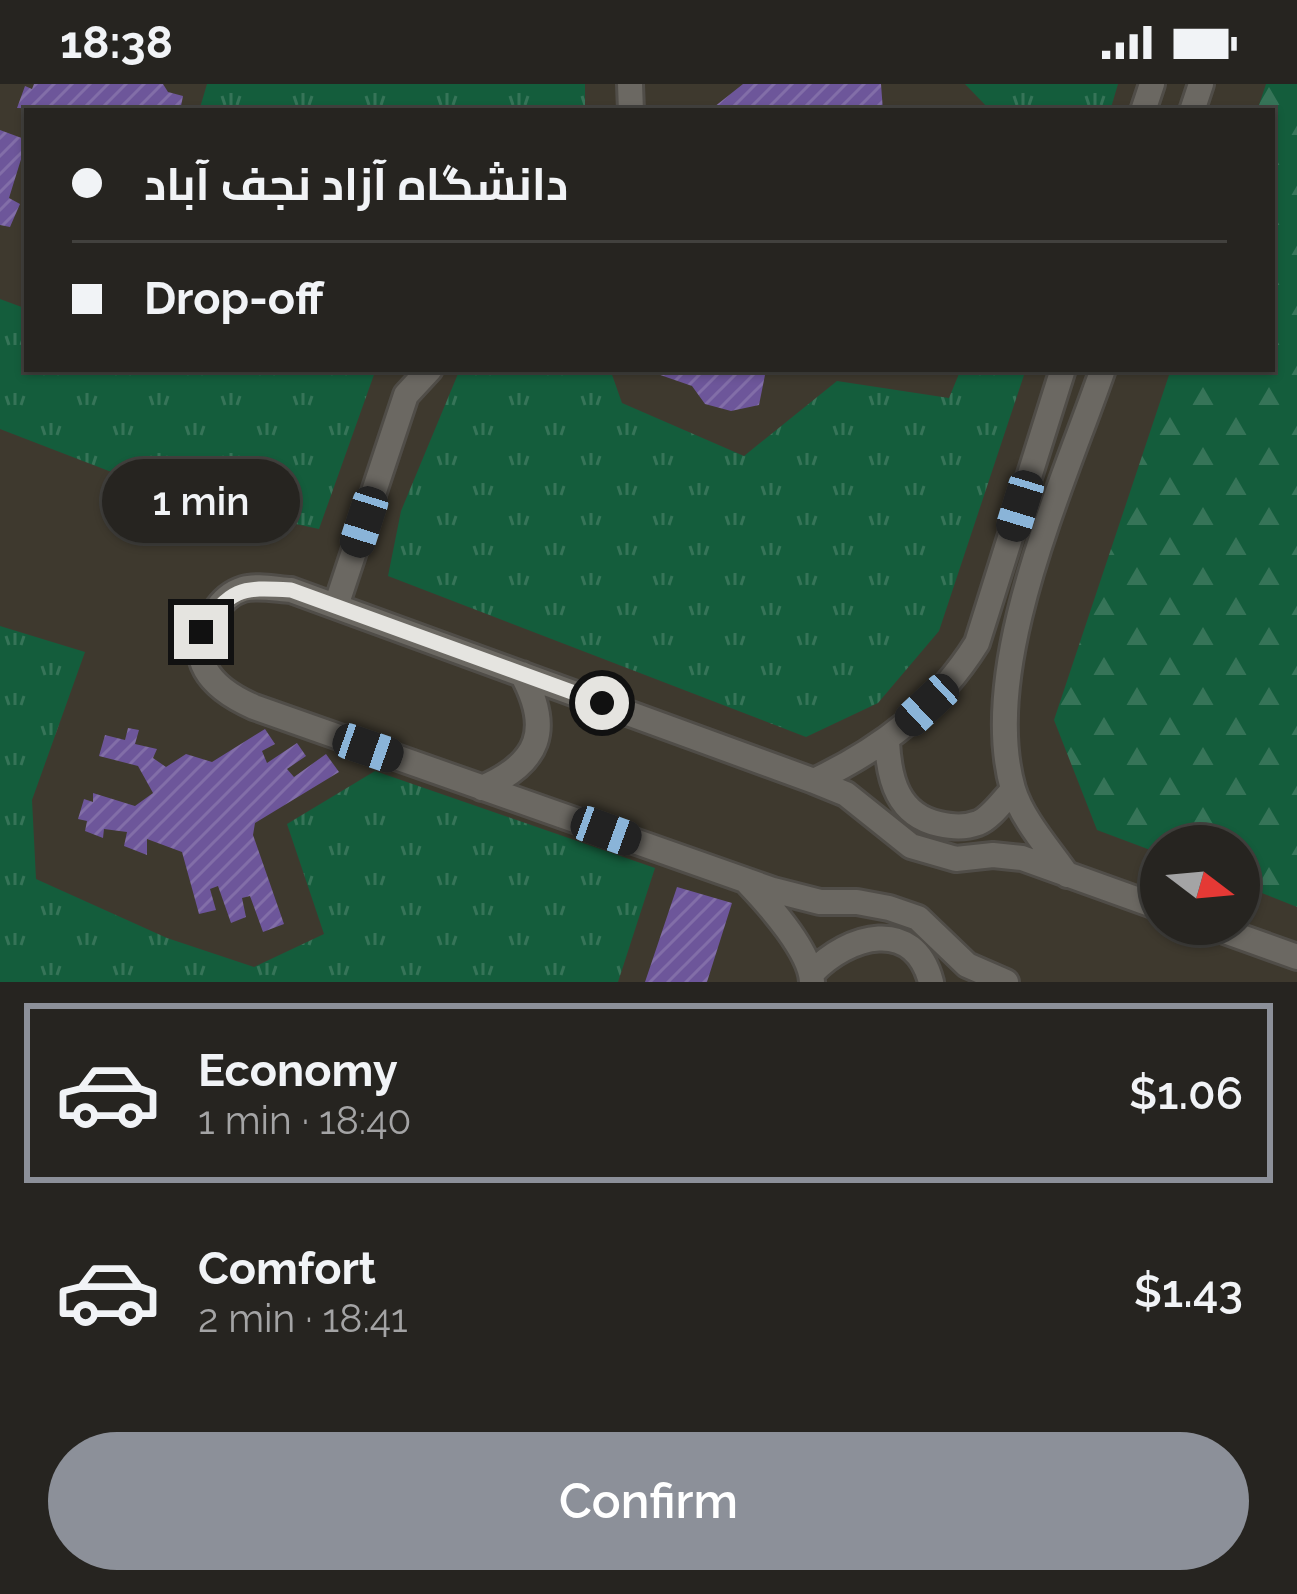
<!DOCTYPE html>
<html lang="en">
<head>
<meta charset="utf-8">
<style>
	:root { --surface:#262420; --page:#2e2c29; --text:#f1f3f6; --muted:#a4a4a5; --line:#42413e; --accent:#8c9099 }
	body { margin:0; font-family:Raleway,Cairo,sans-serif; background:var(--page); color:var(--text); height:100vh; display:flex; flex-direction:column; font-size:45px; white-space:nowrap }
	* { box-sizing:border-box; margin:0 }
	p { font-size:39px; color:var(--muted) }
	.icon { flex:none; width:66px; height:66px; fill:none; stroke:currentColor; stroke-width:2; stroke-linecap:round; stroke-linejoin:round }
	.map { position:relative; height:898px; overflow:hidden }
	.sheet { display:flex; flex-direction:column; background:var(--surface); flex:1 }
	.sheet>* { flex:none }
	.hud { position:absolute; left:24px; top:24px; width:1251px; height:264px; border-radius:0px; box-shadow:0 3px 9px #0004,0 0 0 3px var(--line); display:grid; align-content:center; height:264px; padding:0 48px; background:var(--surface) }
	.needle { width:78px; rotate:106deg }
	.tools { position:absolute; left:1140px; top:741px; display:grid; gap:24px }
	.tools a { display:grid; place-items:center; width:120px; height:120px; border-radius:50%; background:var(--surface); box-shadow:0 3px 9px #0004,0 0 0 3px var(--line); font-size:60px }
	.end { position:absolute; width:54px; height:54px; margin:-27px; border:15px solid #e5e4e0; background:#111; box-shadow:0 0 0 6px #111 }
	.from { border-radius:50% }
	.bubble { position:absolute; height:84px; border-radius:42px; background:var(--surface); box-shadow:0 3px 9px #0004,0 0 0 3px var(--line); font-size:39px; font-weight:600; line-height:84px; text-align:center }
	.car { position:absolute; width:36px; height:72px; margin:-36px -18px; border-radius:15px; box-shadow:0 0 9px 3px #0007; background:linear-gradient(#222 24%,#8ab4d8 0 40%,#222 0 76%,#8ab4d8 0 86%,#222 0) }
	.hud b { display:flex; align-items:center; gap:42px; height:114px; font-size:45px }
	.hud b+b { border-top:3px solid var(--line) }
	.hud i { width:30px; height:30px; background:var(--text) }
	ul { padding:21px 0 0; list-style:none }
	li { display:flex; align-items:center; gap:36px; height:180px; margin:0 24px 18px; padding:0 24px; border:6px solid transparent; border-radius:0px }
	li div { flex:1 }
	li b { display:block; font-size:45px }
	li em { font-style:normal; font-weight:600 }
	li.active { border-color:var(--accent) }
	li>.icon { width:108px; height:108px; stroke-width:1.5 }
	.primary-button { display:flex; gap:24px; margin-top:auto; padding:24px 48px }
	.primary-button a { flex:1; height:138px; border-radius:72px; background:var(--accent); color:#fff; font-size:48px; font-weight:600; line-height:138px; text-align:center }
	.status { display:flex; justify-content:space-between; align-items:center; height:84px; padding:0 60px; background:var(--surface); direction:ltr }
	.status svg { height:33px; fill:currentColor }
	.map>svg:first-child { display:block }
</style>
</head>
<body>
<div class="status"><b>18:38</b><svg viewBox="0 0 49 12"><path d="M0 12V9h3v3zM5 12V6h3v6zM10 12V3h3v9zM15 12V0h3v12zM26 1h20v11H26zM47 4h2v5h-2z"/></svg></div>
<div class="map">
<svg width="1297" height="898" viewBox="0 0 1297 898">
	<defs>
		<pattern id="grass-tufts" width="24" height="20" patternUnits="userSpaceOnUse" patternTransform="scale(3)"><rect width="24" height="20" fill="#145d3c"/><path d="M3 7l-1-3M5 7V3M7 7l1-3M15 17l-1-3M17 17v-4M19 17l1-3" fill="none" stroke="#367458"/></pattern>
		<pattern id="forest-firs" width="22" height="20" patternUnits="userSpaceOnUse" patternTransform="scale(3)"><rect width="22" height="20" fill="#145d3c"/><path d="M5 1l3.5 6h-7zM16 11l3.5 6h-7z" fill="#367458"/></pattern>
		<pattern id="building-hatch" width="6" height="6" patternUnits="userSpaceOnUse" patternTransform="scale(3)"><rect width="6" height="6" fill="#6d569a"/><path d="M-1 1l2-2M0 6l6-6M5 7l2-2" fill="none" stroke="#826ea8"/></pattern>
	</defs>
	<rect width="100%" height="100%" fill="#33302b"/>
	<path fill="#3e392e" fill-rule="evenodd" d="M0 0H1297V898H0ZM27 27H1272V285H27ZM1161 762H1239V840H1161Z"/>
	<path fill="url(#grass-tufts)" d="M207 0H585V27H199Z
		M965 0H1118L1110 27H991Z
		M0 215 27 225V285H376L319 445 184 416 0 345Z
		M460 285H610L622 319 744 372 837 297 949 314 961 285H1026L939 547 878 619 806 653 388 492 401 427Z
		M0 542 85 568 32 716 36 795 167 854 254 883 324 850 287 740 375 687 655 784 618 898H0Z"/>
	<path fill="url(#forest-firs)" d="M1266 0H1297V823L1239 800V762H1161V770L1097 746 1054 636 1171 285H1272V27H1257Z"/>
	<path fill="url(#building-hatch)" d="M34 0H163L168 8 183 12 180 27 17 24 25 2 32 5Z
		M743 0H881L883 27H709Z
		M0 46 27 56 9 114 20 120 10 143 0 141Z
		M643 285H772L765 291 759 321 731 327 705 320 692 302Z
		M128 644 139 646 135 660 157 665 153 674 166 683 186 670 212 678 265 645 275 660 262 667 267 679 297 659 306 672 287 685 294 693 326 670 339 688 255 739 253 751 284 840 263 848 250 812 242 814 246 833 231 839 218 802 210 805 216 826 199 830 182 768 147 755V771L124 762 127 748 104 745 103 754 85 747 87 737 78 735 84 715 93 718V709L135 722 153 709 138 682 99 672 105 651 125 656Z
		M677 803 732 819 707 898H645Z"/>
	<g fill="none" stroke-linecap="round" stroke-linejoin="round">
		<defs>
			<path id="minor" d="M630 0 631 27
				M1143 27 1152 0
				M1192 27 1201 0
				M336 522 406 311 430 285
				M887 658C889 696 898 731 939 740 953 743 964 744 978 739 991 734 1003 716 1013 706
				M814 697C881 665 937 623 977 559L1063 285
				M482 704C540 679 552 645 522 590
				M1067 791C1049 765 1022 735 1013 705 978 583 1063 401 1103 285
				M748 799C769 821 811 868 812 898
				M1205 840 1297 873
				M812 889C848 851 914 832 931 898
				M1006 898 967 881 918 834 889 824 857 818H820L773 806 254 623C211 604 182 574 214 529 221 518 230 509 243 505 256 501 276 505 291 506L814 697 846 710 911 762 956 775 993 771 1022 774 1161 824"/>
		</defs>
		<use href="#minor" stroke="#504d48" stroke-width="30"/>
		<use href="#minor" stroke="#6b6862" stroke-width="24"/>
	</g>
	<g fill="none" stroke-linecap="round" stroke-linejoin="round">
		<path stroke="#e5e4e0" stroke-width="15" d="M201 548C231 504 239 503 291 506L602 619"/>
	</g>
</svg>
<div class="tools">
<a><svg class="needle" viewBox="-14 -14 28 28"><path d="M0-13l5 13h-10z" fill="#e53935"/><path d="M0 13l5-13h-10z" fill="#a4a4a5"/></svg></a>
</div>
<i class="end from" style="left:602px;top:619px"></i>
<i class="end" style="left:201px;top:548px"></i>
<div class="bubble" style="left:102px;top:375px;width:198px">1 min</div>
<i class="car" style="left:1020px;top:422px;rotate:197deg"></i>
<i class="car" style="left:364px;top:438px;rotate:198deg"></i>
<i class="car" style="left:927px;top:621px;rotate:227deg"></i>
<i class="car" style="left:368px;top:664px;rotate:109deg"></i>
<i class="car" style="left:606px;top:747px;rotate:110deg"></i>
<div class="hud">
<b><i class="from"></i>دانشگاه آزاد نجف آباد</b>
<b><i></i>Drop-off</b>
</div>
</div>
<section class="sheet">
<ul>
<li class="active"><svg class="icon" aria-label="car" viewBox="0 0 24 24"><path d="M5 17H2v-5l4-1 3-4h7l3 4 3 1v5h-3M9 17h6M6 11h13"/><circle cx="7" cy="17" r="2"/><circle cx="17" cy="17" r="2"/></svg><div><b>Economy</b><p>1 min · 18:40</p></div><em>$1.06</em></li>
<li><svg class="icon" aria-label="car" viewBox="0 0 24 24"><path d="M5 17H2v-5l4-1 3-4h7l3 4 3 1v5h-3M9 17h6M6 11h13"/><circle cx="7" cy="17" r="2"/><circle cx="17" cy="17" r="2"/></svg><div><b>Comfort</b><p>2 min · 18:41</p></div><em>$1.43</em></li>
</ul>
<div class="primary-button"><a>Confirm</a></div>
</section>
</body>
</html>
